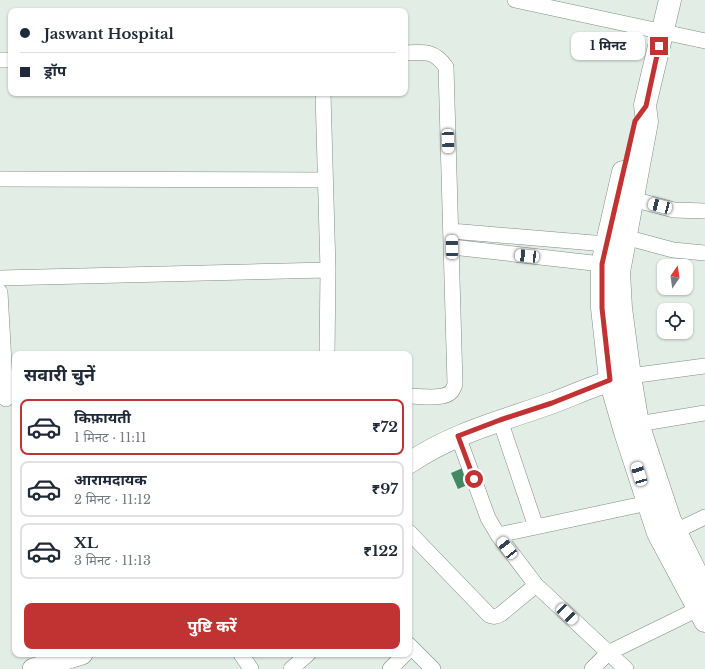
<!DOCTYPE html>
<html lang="hi">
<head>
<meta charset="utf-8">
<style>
	:root { --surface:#fff; --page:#f6f6f7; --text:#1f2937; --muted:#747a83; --line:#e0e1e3; --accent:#c13332 }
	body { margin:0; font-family:"Libre Baskerville","Noto Sans Devanagari",serif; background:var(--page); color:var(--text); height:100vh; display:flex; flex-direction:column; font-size:15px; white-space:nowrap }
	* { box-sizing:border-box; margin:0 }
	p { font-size:13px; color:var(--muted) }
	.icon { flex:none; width:22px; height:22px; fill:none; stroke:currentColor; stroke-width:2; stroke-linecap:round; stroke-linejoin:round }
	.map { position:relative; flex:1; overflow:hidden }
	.drawer { position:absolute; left:12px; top:351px; width:400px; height:306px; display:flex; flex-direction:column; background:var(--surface); border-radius:8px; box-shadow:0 1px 3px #0004 }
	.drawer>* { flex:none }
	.banner { position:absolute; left:8px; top:8px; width:400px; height:88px; border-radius:8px; box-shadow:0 1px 3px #0004; display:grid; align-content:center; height:88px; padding:0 12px; background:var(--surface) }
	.needle { width:26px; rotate:13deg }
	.fabs { position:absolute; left:657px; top:259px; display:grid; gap:8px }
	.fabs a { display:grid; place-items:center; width:36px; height:36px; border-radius:8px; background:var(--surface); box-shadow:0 1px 3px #0004; font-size:20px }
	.end { position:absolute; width:18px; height:18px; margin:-9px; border:5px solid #c13332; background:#fff; box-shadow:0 0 0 2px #fff }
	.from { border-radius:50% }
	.bubble { position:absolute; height:28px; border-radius:8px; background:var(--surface); box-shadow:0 1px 3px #0004; font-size:13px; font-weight:700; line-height:28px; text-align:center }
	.car { position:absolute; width:12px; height:24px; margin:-12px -6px; border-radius:5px; box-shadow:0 0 3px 1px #0007; background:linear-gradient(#fff 24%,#345 0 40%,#fff 0 76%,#345 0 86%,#fff 0) }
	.banner b { display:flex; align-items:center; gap:14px; height:38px; font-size:15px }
	.banner b+b { border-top:1px solid var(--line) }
	.banner i { width:10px; height:10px; background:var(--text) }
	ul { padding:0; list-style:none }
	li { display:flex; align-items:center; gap:12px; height:56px; margin:0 8px 6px; padding:0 4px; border:2px solid var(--line); border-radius:8px }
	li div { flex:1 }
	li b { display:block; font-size:15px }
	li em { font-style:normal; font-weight:700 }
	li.selected { border-color:var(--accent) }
	li>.icon { width:36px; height:36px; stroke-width:1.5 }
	h2 { padding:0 12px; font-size:18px; line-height:48px }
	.primary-button { display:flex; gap:8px; margin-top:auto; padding:8px 12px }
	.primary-button a { flex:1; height:46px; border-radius:8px; background:var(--accent); color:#fff; font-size:16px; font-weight:700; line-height:46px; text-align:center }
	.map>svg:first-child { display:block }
</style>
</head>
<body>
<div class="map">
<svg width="705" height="669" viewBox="0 0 705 669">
	<rect width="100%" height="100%" fill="#e2ede6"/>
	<path fill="#428863" d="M465 467 472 483 458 489 451 473Z"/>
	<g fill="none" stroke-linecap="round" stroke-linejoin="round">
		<defs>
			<path id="street" d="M515 0 705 41
				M405 53C424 52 434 50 446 67L455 384C454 387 453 390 451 392 443 400 420 396 409 396
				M0 60H11
				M323 93 328 270 327 354
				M0 179 325 180
				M632 199 674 210 705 211
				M451 231 606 244
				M625 237 673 250 705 253
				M452 247 602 264
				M0 278 328 270
				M0 292 6 399
				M630 376 705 366
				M500 420 536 527 648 503
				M638 424 705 413
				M458 436 488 518 498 535 536 585 626 669
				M676 531 705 517
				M409 532 489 615C494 617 496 617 501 614L536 585
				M498 535 536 527
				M409 645 433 669
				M241 654 251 669
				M291 669 308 654
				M390 669 405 654
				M592 669 608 653 698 609"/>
			<path id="secondary" d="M409 463C453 433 502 421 552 403 577 394 600 382 627 377
				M33 669 82 654"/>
			<path id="primary" d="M670 0 645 105 647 122 619 272 621 308 630 376 638 424 670 520 705 591
				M623 172 602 264V308L610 380 625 432 658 533 705 621"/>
		</defs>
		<use href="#street" stroke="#828c86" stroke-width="16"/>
		<use href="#secondary" stroke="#828c86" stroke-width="22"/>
		<use href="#primary" stroke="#828c86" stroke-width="23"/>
		<use href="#street" stroke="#fff" stroke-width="15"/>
		<use href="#secondary" stroke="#fff" stroke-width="21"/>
		<use href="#primary" stroke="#fff" stroke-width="22"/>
	</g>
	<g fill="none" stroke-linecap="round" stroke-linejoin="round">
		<path stroke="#c13332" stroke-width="5" d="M474 479 458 436 500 420 552 403 610 380 602 308V264L635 121 646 106 659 46"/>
	</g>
</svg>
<div class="fabs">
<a><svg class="needle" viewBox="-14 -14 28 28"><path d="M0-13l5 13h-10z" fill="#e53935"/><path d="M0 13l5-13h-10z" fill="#747a83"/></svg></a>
<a><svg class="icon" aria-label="locate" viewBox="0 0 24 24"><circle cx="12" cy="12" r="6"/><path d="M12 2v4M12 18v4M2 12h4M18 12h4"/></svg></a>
</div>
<i class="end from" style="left:474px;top:479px"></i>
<i class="end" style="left:659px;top:46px"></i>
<div class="bubble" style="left:571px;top:32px;width:74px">1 मिनट</div>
<i class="car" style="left:448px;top:141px;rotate:178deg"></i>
<i class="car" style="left:660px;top:206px;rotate:285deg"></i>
<i class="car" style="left:452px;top:247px;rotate:359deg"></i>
<i class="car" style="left:527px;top:256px;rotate:276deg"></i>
<i class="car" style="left:639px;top:474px;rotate:343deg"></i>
<i class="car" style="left:507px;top:548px;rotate:322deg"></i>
<i class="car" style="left:567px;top:614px;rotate:134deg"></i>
<div class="banner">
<b><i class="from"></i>Jaswant Hospital</b>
<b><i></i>ड्रॉप</b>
</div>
<section class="drawer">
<h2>सवारी चुनें</h2>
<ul>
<li class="selected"><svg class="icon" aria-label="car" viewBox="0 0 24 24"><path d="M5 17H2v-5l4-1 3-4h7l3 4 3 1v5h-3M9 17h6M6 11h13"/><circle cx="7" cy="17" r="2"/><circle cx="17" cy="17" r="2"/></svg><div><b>किफ़ायती</b><p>1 मिनट · 11:11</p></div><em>₹72</em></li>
<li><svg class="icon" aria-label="car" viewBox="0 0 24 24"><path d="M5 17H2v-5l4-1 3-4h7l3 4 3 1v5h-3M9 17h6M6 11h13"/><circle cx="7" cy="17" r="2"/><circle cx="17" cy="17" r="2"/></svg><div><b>आरामदायक</b><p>2 मिनट · 11:12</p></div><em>₹97</em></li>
<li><svg class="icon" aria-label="car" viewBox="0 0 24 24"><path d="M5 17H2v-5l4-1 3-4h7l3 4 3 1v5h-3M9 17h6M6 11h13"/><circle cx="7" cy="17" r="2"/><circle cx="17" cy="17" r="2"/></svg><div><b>XL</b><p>3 मिनट · 11:13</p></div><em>₹122</em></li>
</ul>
<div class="primary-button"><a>पुष्टि करें</a></div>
</section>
</div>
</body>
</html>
